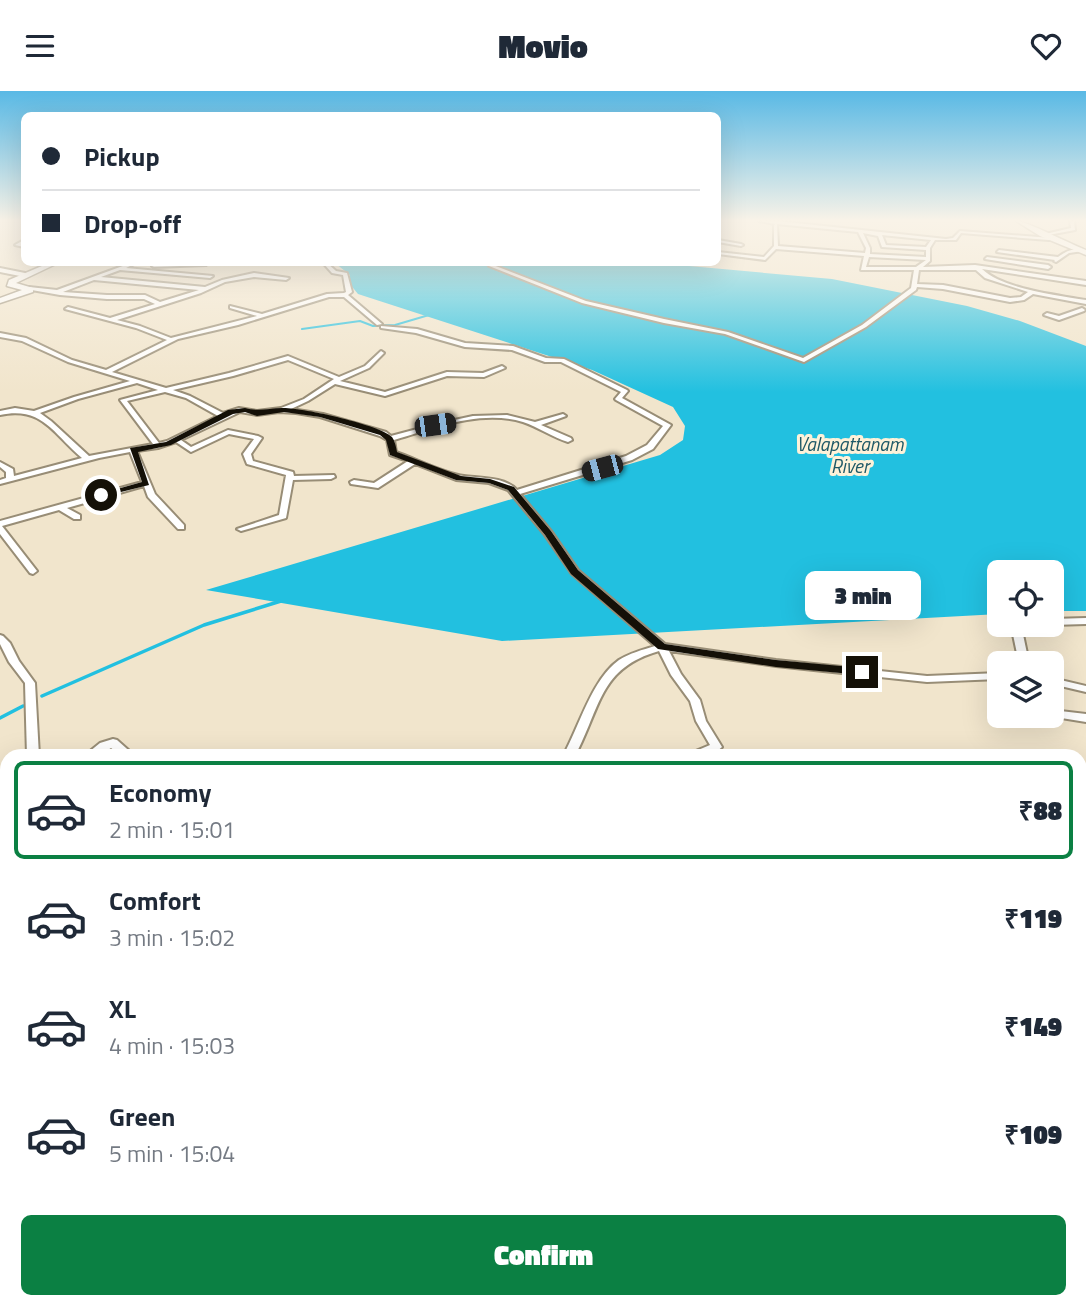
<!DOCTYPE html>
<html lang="en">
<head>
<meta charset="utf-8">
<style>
	:root { --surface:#fff; --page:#f2f2f3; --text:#1f2937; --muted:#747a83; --line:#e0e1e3; --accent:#0b8043 }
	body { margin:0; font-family:"Titillium Web",sans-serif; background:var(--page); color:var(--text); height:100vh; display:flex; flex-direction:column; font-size:26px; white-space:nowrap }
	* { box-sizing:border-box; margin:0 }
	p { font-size:23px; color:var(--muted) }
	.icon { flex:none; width:38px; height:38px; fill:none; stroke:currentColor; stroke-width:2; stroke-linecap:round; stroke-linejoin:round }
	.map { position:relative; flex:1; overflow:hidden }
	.details { position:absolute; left:0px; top:658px; width:1087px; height:560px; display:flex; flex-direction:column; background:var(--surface); border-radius:21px 21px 0 0; box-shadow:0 7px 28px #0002 }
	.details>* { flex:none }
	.guide { position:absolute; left:21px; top:21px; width:700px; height:154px; border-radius:10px; box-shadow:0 7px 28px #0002; display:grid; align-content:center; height:154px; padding:0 21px; background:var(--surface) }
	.buttons { position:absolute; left:987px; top:469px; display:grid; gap:14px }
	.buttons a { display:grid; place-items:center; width:77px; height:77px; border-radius:10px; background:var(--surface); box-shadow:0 7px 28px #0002; font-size:35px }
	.end { position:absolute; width:32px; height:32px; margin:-16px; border:9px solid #141007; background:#fff; box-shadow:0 0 0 4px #fff }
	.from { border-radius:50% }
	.bubble { position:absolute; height:49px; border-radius:10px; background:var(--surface); box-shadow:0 7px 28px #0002; font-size:23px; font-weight:800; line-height:49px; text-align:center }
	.car { position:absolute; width:21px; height:42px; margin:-21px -10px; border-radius:9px; box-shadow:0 0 5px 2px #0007; background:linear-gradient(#222 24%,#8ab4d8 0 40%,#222 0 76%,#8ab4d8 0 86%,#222 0) }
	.guide b { display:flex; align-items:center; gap:24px; height:66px; font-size:26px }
	.guide b+b { border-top:2px solid var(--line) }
	.guide i { width:18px; height:18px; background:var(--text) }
	ul { padding:12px 0 0; list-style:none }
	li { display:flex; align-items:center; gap:21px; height:98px; margin:0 14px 10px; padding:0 7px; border:4px solid transparent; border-radius:10px }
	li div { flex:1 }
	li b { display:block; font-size:26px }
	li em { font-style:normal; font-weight:800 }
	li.active { border-color:var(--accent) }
	li>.icon { width:63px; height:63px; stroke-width:1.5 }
	.button { display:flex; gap:14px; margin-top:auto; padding:14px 21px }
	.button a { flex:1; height:80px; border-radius:10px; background:var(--accent); color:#fff; font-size:28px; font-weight:800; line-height:80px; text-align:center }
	header { display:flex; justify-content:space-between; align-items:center; height:91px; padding:0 21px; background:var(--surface); font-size:32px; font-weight:800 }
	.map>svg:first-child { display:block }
</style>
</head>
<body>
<header><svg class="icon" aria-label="menu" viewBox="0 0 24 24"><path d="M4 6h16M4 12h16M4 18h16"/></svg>Movio<svg class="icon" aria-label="heart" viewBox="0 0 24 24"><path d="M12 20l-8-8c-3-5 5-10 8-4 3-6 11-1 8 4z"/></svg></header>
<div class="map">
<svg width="1086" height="1218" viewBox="0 0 1086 1218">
	<rect width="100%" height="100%" fill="#f1e5cc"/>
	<path fill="#22c0e0" d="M335 172H656L832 188 967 215 1020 230 1086 255V520H1052V481H999V523L502 550 206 499 660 364 683 349 685 335 673 316 592 279 358 203 349 192 350 184Z"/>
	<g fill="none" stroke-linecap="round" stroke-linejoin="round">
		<path stroke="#22c0e0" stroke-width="2" d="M302 238 360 230 373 235 395 234 429 224"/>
		<path stroke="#22c0e0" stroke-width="3.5" d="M42 605 204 534 281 510
			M0 627 23 615"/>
		<defs>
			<path id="street" d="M759 130H777L946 148 953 147 960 140 1051 147 1049 149 961 142 956 149H935L930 157V170L923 176 975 174 1086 190V194L982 178C1003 198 1057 204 1086 209V213L1033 203 1024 209 1010 211 943 198 917 196 916 199 866 236 804 271 725 243 664 232 582 212 489 175 493 174 586 210 664 228 728 241 803 267 862 234 911 197 914 179H861L864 165 776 158 765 169 718 163V161L764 166 774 155V134L775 133ZM777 133 858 141 866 157 865 162 778 155ZM863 142 878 145 882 156 926 159V166L870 163V157ZM882 144 931 149 926 156 886 154ZM869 166 926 169 916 176H866ZM919 179H976L985 187 1028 201 1021 206 1010 207 943 194 917 193Z
				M1070 130H1074L1075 139 1043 145 1041 144 1071 137Z
				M24 149V152L22 153 24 154V156L15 154Z
				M718 149 741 153 743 154 741 155 718 151Z
				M999 159 1058 166C1066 160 1074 156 1083 160L1069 162 1056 171 1054 170 1055 169 997 161Z
				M987 166 1048 174 1051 176 1048 178 985 168Z
				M131 172H136L126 177 213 185 210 187 120 179 101 186 205 196 222 189 254 182 289 187 286 189 254 186 225 191 201 202 117 229 140 235 171 247 257 225 230 217V215L262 223 327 203 344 202 346 201 343 184 332 182 323 172H327L336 180 347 182 352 201 348 204 382 233 377 234 344 206H329L238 234 178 248 112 281 166 297 229 282 288 265 339 286 365 275 381 260 384 262 369 277 340 290 385 301 447 281 483 282 502 275 505 277 484 286 447 285 385 305 335 293 308 310 291 318 323 323 386 341 391 345 436 333 473 325 507 324 535 331 563 323 566 325 541 334 571 347 572 349 568 351C552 346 538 336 523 331 481 318 434 337 394 349L396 361C416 368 445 383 464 385 481 387 505 386 517 399L626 365 647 354 663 335 616 309 615 308 621 301 561 271H545L512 259 465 256 416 242 381 237V235L417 238 465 252 513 255 546 267 564 268 627 299 628 300 622 307 671 334 653 358 632 369 520 403 551 440 578 479 665 553 776 569 927 585 999 582V588L927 591 776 575 669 560 681 583 700 609 706 630 722 656C713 665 701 665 689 665L691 662 710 654 696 630 690 610 671 584 659 560C599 577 601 616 575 665H563C579 636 592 588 619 569 630 562 642 559 655 555L572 483 545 444 508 399 489 392 456 389 415 373 378 397 351 393 350 391 354 389 374 392 408 370 390 364 387 349 380 345 320 326 296 322 279 321 257 324 240 321 181 349 191 356 228 339 258 345 262 347 251 363 253 370 293 381 294 385 334 384 335 386 331 388 293 389 286 427 241 440 237 438 279 424 286 384 247 373 243 363 254 348 229 343 191 361 176 351 158 357 137 360 155 403 184 434V438H178L148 406 144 395 67 417 80 424V428H74L59 419 2 435 37 480 33 483 30 482 0 443V430L142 391 130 361 99 367 0 393V389L6 387V381L0 376V371L13 378 14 385 82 367C53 343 43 315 0 324V320L15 317 34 320 74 306 130 290 68 271 22 250 0 246V242L26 247 72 269 106 279 167 249 136 237 65 218 68 216 110 227 155 213 144 208H107L60 204 26 198 29 196 57 199ZM94 189 199 199 160 211 145 204H107L63 201ZM288 269 334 288 304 308 281 317 257 320 239 317 223 322 190 305 173 299 233 285ZM137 292 158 299 120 309 153 353 89 365 51 330 40 322 78 308ZM165 301 186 307 218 325 167 350 159 352 127 310Z
				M204 172 206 174 154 176 152 175 154 174Z
				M0 177 25 182 28 184 25 186 0 181Z
				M1082 217 1085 219 1084 220 1059 229 1044 224 1047 222 1059 225Z
				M1086 527V533L1052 534V528Z
				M1011 534H1021L1029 572H1019Z
				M0 544 3 545 10 552 19 570 35 592 39 665H27L25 592 9 571 0 553Z
				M1052 587 1086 595V601L1052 593Z
				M1052 619 1086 623V631L1049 625H1052Z
				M113 648 117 649 135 665H122L111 657 98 665H84L100 652Z
				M1086 693V701L1080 702V694Z
				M7 842V854L0 857V845Z
				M0 1001 7 1002V1016L0 1015Z
				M1080 1138 1086 1140V1158L1080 1156Z
				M190 1211H209L212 1218H193Z
				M235 1211H255L252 1218H232Z
				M466 1211H514L518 1218H470Z
				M744 1211H768L772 1218H741Z"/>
			<path id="secondary" d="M1016 130C1027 130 1072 154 1086 159V164L1040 145Z
				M49 172H58L16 192 33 197V201L0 212V207L22 199 7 195 9 189Z"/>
		</defs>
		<use href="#street" stroke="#988d76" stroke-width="4"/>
		<use href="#secondary" stroke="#988d76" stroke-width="3"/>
		<use href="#street" fill="#fff" fill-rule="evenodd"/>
		<use href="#secondary" fill="#fff" fill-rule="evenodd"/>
	</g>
	<linearGradient id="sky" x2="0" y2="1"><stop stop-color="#59b9e5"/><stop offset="0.43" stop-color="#f9f3e8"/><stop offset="1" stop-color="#f9f3e8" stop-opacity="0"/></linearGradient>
	<rect width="1086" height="301" fill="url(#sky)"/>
	<path fill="#141007" d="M245 317C259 321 269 317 282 317 300 316 381 334 392 346 395 350 396 356 397 361L461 385 490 388 514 396 551 440 578 479 665 553 776 569 862 577 868 581 862 584 776 576 658 558 571 483 545 444 508 399 489 392 456 389 390 364 386 349 380 344 320 326 284 321 257 325 245 321 233 323 171 354 138 361 149 394 101 406 96 404 142 391 130 357 166 351 228 319Z"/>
	<g text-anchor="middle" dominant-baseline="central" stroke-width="6" stroke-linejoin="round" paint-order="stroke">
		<g font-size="19" font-style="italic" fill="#1f5967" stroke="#fef2d9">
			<text x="850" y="352">Valapattanam<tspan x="850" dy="22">River</tspan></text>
		</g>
	</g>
</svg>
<div class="buttons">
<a><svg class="icon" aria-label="locate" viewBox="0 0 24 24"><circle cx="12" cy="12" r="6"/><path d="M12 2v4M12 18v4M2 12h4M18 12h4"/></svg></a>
<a><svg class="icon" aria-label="layers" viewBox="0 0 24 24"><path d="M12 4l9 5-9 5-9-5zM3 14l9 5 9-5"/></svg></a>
</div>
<i class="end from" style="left:101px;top:404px"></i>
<i class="end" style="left:862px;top:581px"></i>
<div class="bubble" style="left:805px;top:480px;width:116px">3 min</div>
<i class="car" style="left:435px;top:334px;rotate:82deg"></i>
<i class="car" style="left:602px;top:377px;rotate:255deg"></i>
<div class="guide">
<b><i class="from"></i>Pickup</b>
<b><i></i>Drop-off</b>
</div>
<section class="details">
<ul>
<li class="active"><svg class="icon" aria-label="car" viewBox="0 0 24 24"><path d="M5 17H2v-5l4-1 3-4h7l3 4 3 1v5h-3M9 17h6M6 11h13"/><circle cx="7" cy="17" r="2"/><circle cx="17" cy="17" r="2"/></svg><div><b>Economy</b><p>2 min · 15:01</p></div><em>₹88</em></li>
<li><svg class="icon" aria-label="car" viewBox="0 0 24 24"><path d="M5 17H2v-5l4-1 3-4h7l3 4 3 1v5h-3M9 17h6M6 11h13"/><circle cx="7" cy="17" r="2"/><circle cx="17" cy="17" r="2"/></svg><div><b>Comfort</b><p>3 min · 15:02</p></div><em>₹119</em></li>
<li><svg class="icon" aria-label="car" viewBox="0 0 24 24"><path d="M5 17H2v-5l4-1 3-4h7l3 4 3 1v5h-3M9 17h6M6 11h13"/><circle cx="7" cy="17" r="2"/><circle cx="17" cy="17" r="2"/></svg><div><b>XL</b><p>4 min · 15:03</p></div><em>₹149</em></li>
<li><svg class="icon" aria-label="car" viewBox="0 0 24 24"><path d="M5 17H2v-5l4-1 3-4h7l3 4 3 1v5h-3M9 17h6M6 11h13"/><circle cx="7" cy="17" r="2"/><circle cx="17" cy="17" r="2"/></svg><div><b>Green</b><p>5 min · 15:04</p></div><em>₹109</em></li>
</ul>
<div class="button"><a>Confirm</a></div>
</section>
</div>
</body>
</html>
